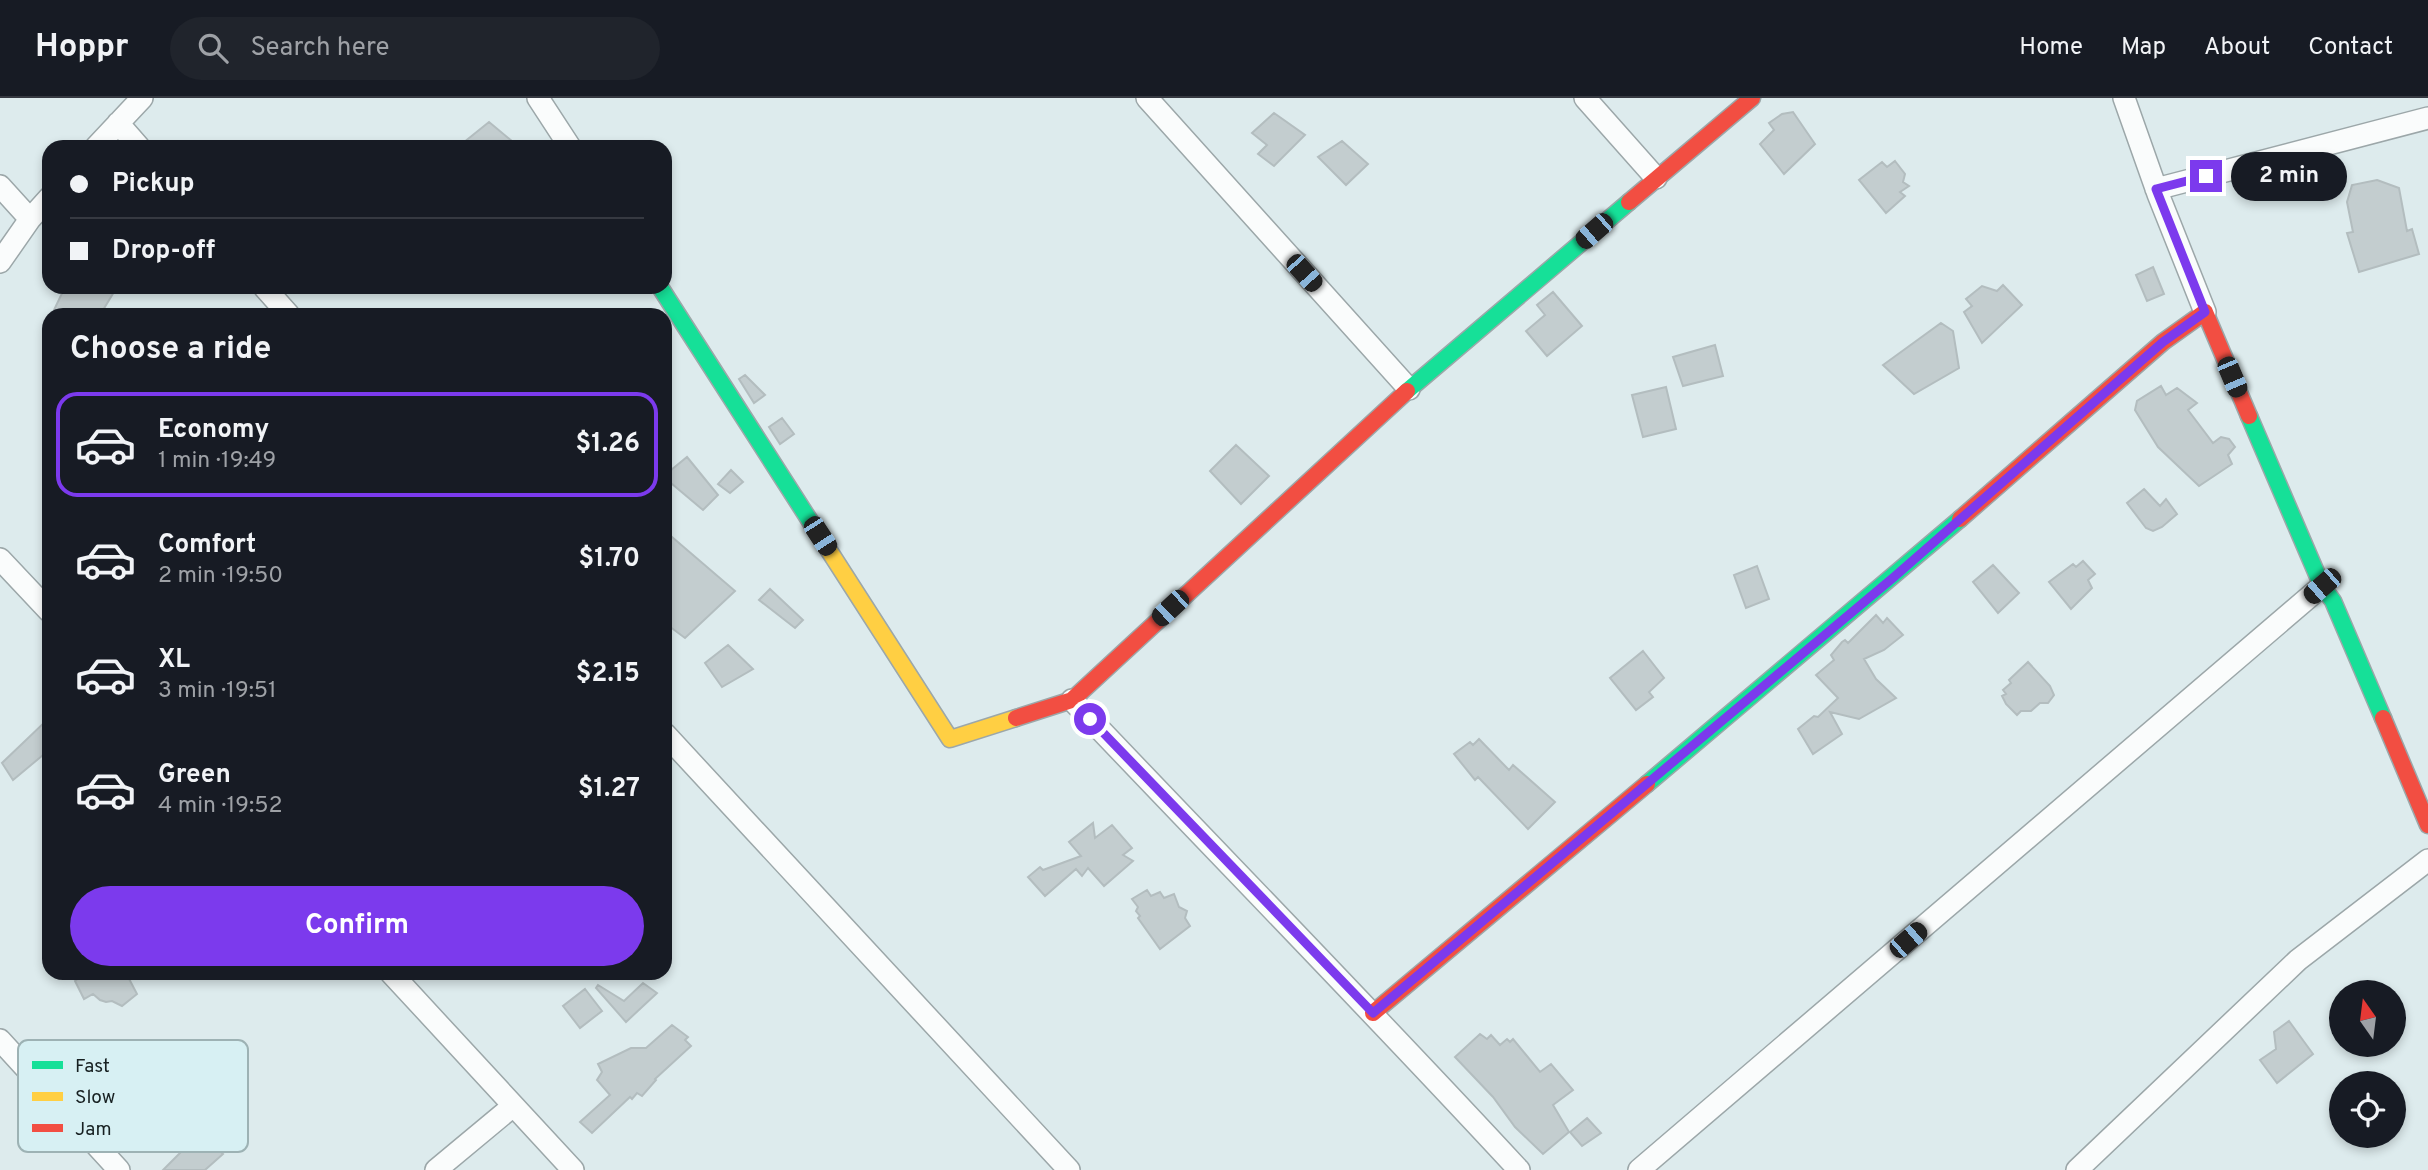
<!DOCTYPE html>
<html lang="en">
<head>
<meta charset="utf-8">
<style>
	:root { --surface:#171b24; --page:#20242c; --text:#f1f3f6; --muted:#9ea1a6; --line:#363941; --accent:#7c3aed }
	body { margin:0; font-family:Overpass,sans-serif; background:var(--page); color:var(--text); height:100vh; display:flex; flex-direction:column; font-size:26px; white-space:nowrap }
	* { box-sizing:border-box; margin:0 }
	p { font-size:23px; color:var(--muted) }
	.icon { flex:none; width:38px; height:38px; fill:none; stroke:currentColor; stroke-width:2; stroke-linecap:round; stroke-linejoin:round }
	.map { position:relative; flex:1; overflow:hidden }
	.details { position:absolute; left:42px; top:210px; width:630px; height:672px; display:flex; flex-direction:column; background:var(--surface); border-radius:21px; box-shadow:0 4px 10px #0003 }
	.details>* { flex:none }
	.banner { position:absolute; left:42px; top:42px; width:630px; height:154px; border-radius:21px; box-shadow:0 4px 10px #0003; display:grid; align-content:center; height:154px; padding:0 28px; background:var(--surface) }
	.needle { width:46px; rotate:346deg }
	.buttons { position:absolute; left:2329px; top:882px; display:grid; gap:14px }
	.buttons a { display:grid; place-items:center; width:77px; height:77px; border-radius:50%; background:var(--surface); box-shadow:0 4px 10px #0003; font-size:35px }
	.end { position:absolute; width:32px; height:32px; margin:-16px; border:9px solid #7c3aed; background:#fff; box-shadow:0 0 0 4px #fff }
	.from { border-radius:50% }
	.bubble { position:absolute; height:49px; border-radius:24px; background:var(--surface); box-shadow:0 4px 10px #0003; font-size:23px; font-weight:700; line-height:49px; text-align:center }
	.car { position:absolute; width:21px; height:42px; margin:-21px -10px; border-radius:9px; box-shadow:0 0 5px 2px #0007; background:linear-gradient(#222 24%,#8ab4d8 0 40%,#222 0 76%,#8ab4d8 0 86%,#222 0) }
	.banner b { display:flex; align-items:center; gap:24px; height:66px; font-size:26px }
	.banner b+b { border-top:2px solid var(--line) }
	.banner i { width:18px; height:18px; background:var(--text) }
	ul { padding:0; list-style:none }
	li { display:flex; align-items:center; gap:21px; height:105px; margin:0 14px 10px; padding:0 14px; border:4px solid transparent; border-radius:21px }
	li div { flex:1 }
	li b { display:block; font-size:26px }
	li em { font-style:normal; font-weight:700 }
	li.active { border-color:var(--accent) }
	li>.icon { width:63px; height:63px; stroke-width:1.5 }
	h2 { padding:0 28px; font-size:32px; line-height:84px }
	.cta { display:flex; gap:14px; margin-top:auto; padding:14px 28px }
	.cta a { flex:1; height:80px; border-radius:42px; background:var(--accent); color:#fff; font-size:28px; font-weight:700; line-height:80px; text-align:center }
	header { display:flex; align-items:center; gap:42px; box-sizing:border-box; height:98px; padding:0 35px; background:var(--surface); border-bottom:2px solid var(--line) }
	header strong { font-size:33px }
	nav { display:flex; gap:38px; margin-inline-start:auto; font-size:24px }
	.search { width:490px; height:63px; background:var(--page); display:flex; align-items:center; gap:18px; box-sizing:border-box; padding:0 24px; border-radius:38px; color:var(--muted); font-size:26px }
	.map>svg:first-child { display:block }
</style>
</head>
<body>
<header>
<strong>Hoppr</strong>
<div class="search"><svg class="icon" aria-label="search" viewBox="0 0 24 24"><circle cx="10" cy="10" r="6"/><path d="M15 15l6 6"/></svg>Search here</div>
<nav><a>Home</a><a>Map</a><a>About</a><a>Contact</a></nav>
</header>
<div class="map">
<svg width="2428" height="1072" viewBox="0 0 2428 1072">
	<rect width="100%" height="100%" fill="#ddebed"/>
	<path fill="#c3cdcf" stroke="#b3bdbf" stroke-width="2" d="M1793 14 1815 46 1784 76 1760 46 1774 32 1769 25 1782 16Z
		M1274 15 1305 37 1274 68 1258 56 1267 47 1252 35Z
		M489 24 519 49H458Z
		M1342 43 1368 66 1346 87 1318 59Z
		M1895 63 1905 76 1903 84 1909 88 1900 94 1905 98 1886 115 1859 82 1882 64 1887 69Z
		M2377 82 2399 90 2407 133 2412 131 2419 156 2359 174 2347 135 2353 134 2347 104 2352 87Z
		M2153 169 2164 196 2147 203 2136 177Z
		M2003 187 2022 207 1982 245 1964 214 1972 208 1966 201 1982 188 1997 193Z
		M65 189H117L100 217H66L54 212Z
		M1553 194 1582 228 1547 258 1526 233 1545 217 1537 207Z
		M1941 225 1953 233 1959 270 1914 296 1883 267Z
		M1715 247 1723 278 1683 288 1673 259Z
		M745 277 765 297 754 305 739 281Z
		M2161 288 2166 297 2177 290 2197 305 2188 312 2213 345 2221 339 2229 341 2235 349 2228 357 2232 366 2199 388 2158 349 2135 312 2137 303Z
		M1666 289 1676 331 1643 339 1632 297Z
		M782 320 794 336 780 346 769 329Z
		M1236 347 1269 378 1241 406 1210 373Z
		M687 359 718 397 703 412 665 380V377Z
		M731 372 743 384 730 395 718 386Z
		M2144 391 2160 408 2166 401 2177 416 2162 429 2153 433 2146 430 2127 405Z
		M665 433 735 493 685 540 665 525Z
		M2083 463 2095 476 2088 482 2092 490 2071 511 2049 484 2073 466 2076 469Z
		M1993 467 2019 495 1998 515 1973 484Z
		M1757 468 1769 501 1746 510 1734 477Z
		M770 491 803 522 795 530 759 502Z
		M1876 517 1883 525 1887 520 1903 537 1884 552 1864 561 1876 581 1896 600 1859 621 1830 614 1842 636 1813 656 1798 631 1814 618 1818 619 1838 600 1816 577 1834 562 1831 557 1842 544 1845 542 1848 545Z
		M728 547 753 571 722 589 705 565Z
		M1643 553 1664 580 1649 594 1653 599 1636 612 1610 580Z
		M2028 564 2050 588 2054 597 2048 605H2040L2031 613H2021L2017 617 2006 606 2002 598 2006 596 2003 592 2011 585 2009 582Z
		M49 620V652L13 682 2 665Z
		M1479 641 1509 672 1513 667 1555 704 1528 731 1478 679 1475 682 1454 656 1470 644 1473 647Z
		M1093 725 1095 740 1112 727 1132 750 1123 757 1133 763 1104 788 1088 770 1082 778 1076 771 1045 798 1028 779 1040 769 1043 772 1081 758 1069 744Z
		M1147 792 1151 798 1160 794 1164 800 1174 796 1179 809 1187 813 1185 820 1190 828 1160 851 1138 820 1140 818 1136 813 1138 809 1132 801Z
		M85 875H126L137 896 122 908 112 903 106 904 100 902 93 896 84 901 75 883Z
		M643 885 657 895 626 924 596 890 598 887 624 903Z
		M585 891 602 913 580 930 563 908Z
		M2289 923 2313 956 2277 985 2260 962 2276 951 2274 934Z
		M672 927 688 939 685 942 691 948 655 981 656 982 642 998 637 995 632 1001 630 999 592 1035 580 1024 610 997 597 982 602 974 598 966 631 950H646Z
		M1480 936 1487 941 1491 937 1500 947 1507 941 1510 944 1513 941 1540 974 1551 966 1573 992 1553 1007 1569 1034 1543 1056 1515 1029 1493 999 1455 959Z
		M1587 1020 1601 1035 1582 1048 1570 1034Z
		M191 1038 198 1043 204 1038 223 1056 205 1072H163L180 1055 178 1050Z"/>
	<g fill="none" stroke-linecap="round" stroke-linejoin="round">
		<defs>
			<path id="street" d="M538 0 570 49
				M1147 0 1409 291
				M1585 0 1656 80
				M2124 0 2158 96 2205 214
				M118 25 139 49
				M96 49 142 0
				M0 88 30 121
				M2156 91 2428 20
				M0 164 30 121 49 100
				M264 189 289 217
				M0 461 49 513
				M1072 602C1221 759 1372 913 1519 1072
				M665 636 1069 1072
				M391 875 573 1072
				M0 942 119 1072
				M436 1072 513 1008
				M1639 1072 2322 488
				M2077 1072 2298 862 2428 762"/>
			<path id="fast" d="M660 189 819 437
				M1407 293 1629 104
				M2249 318 2322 488 2333 503 2383 620
				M1647 686 1960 421"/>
			<path id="slow" d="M819 437 950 641 1016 620"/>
			<path id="jam" d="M1629 104 1752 0
				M1960 421 2163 244 2205 214 2249 318
				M1016 620 1072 602 1407 293
				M2383 620 2428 727
				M1373 915 1647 686"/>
		</defs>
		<use href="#street" stroke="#9ca7a9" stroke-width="24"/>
		<use href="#fast" stroke="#9ca7a9" stroke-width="19"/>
		<use href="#slow" stroke="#9ca7a9" stroke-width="19"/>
		<use href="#jam" stroke="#9ca7a9" stroke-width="19"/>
		<use href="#street" stroke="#fafcfc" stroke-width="21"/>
		<use href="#fast" stroke="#16e098" stroke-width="16"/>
		<use href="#slow" stroke="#ffcf43" stroke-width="16"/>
		<use href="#jam" stroke="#f24e42" stroke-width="16"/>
	</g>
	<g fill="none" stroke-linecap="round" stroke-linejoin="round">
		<path stroke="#7c3aed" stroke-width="9" d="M1090 621 1373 915 1894 479 2163 244 2205 214 2156 91 2206 78"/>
	</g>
	<rect x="18" y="942" width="230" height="112" rx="10" fill="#d7f0f3" stroke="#9db2b4" stroke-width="2"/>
	<rect x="32" y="963" width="31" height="8" fill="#16e098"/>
	<rect x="32" y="994" width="31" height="9" fill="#ffcf43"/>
	<rect x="32" y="1026" width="31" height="8" fill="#f24e42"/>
	<g font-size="19" fill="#172021">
		<text x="75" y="974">Fast</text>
		<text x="75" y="1005">Slow</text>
		<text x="75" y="1037">Jam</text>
	</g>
</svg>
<div class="buttons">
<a><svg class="needle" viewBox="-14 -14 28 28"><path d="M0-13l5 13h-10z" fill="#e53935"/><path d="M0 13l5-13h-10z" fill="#9ea1a6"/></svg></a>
<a><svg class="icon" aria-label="locate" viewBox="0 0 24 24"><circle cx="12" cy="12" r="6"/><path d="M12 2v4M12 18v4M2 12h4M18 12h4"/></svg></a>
</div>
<i class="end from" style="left:1090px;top:621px"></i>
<i class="end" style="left:2206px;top:78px"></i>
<div class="bubble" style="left:2231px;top:54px;width:116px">2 min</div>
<i class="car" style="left:1594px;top:133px;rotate:229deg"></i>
<i class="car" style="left:1304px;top:175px;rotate:138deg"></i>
<i class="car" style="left:2232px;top:279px;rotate:157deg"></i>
<i class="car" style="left:820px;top:438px;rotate:147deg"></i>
<i class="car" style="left:2322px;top:488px;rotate:229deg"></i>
<i class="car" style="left:1170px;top:510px;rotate:227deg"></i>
<i class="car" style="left:1908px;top:842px;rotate:49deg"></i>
<div class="banner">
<b><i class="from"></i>Pickup</b>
<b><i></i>Drop-off</b>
</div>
<section class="details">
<h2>Choose a ride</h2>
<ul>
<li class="active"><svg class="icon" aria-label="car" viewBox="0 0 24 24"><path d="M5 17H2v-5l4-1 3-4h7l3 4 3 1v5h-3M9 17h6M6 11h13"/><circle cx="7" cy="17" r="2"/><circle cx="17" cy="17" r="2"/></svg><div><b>Economy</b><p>1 min · 19:49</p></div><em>$1.26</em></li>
<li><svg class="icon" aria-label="car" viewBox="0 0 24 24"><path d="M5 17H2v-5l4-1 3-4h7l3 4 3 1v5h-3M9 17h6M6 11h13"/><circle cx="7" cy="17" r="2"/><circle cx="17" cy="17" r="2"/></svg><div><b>Comfort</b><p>2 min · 19:50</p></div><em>$1.70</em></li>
<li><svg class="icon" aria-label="car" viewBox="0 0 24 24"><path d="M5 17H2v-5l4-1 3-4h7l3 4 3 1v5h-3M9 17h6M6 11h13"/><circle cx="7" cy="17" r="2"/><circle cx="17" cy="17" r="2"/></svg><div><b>XL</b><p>3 min · 19:51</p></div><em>$2.15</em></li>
<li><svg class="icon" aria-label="car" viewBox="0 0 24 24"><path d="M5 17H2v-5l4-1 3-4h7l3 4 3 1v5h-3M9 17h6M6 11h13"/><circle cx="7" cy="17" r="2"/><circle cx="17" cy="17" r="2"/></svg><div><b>Green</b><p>4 min · 19:52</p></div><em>$1.27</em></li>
</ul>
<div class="cta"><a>Confirm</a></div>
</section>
</div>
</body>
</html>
